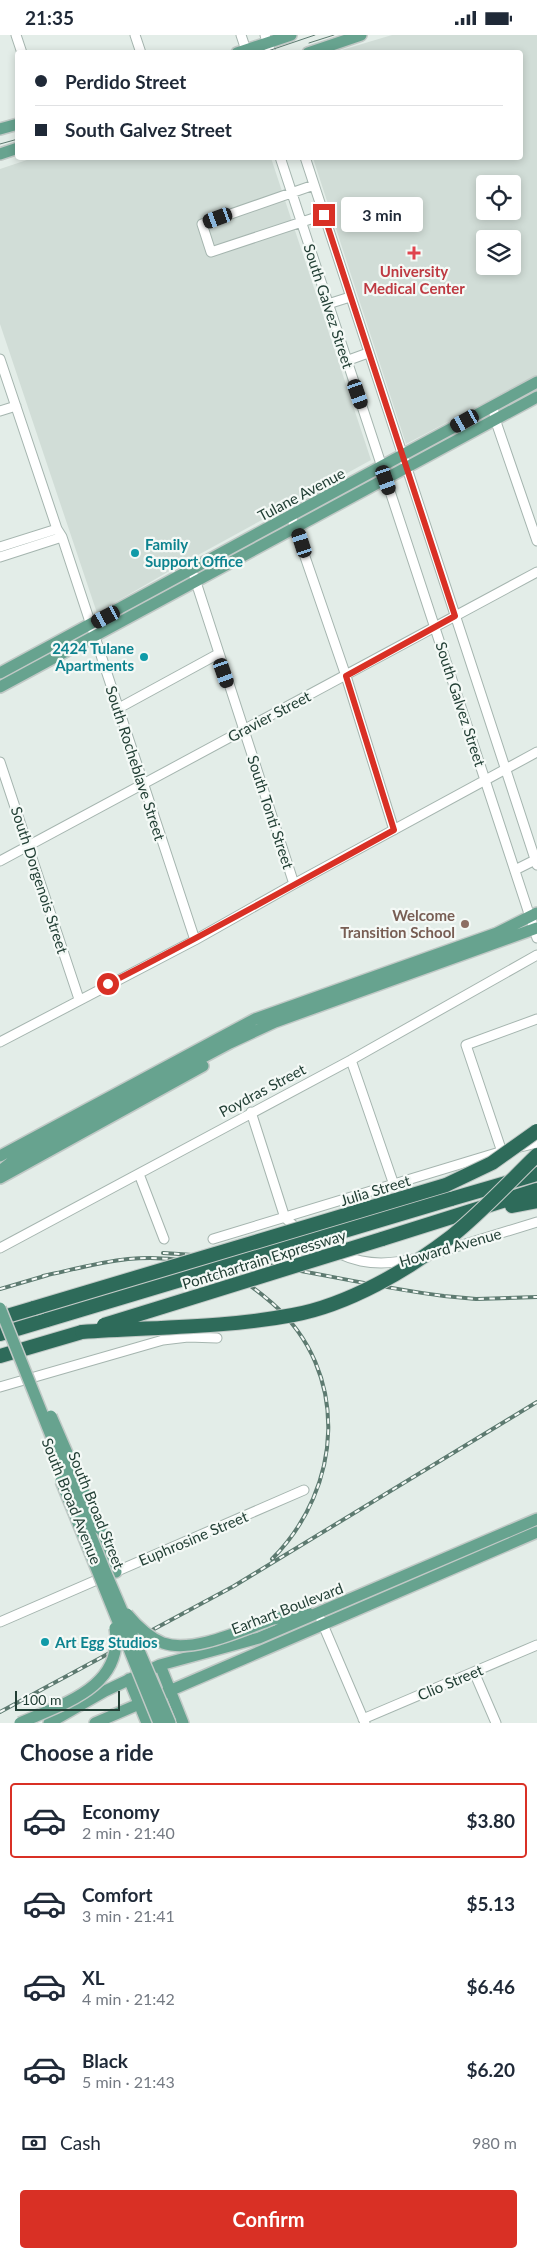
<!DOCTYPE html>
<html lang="en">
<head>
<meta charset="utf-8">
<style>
	:root { --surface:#fff; --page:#f2f2f3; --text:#1f2937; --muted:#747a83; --line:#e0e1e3; --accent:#d93025 }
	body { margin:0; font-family:Lato,sans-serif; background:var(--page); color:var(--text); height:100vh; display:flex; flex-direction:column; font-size:19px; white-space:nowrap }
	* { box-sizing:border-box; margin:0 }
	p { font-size:16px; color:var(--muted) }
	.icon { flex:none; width:28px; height:28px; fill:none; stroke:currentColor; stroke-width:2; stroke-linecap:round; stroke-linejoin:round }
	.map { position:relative; height:1688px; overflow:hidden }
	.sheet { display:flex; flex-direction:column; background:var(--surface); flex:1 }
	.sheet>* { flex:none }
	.guide { position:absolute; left:15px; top:15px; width:508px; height:110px; border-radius:5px; box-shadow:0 2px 8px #0003; display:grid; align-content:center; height:110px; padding:0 20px; background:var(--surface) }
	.tools { position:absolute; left:476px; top:140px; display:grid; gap:10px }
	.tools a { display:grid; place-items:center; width:45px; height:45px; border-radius:5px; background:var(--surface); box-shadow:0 2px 8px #0003; font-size:25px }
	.scale { position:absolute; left:15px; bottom:12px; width:105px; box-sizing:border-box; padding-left:5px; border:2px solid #223f35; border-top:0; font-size:14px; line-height:18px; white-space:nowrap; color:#223f35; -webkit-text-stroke:4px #f4f9f6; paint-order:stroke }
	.end { position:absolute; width:22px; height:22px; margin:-11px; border:6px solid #d93025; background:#fff; box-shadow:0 0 0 2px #fff }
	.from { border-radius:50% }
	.bubble { position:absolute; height:35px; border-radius:5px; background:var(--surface); box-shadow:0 2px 8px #0003; font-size:16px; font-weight:700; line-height:35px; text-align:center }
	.car { position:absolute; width:15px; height:30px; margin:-15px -8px; border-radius:6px; box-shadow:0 0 4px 1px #0007; background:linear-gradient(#222 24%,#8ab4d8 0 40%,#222 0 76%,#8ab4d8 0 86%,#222 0) }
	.guide b { display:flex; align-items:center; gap:18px; height:48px; font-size:19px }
	.guide b+b { border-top:1px solid var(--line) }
	.guide i { width:12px; height:12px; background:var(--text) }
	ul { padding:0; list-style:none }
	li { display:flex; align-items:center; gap:15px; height:75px; margin:0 10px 8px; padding:0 10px; border:2px solid transparent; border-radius:5px }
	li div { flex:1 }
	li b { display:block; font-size:19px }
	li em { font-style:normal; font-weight:700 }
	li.selected { border-color:var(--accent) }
	li>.icon { width:45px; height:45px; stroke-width:1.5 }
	h2 { padding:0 20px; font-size:22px; line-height:60px }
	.pay { display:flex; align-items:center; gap:12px; height:55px; padding:0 20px; font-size:19px }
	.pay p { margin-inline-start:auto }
	.button { display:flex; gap:10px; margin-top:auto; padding:10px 20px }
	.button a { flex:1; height:58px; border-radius:5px; background:var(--accent); color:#fff; font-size:20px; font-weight:700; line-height:58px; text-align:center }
	.status { display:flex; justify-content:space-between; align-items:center; height:35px; padding:0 25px; background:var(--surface); direction:ltr }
	.status svg { height:14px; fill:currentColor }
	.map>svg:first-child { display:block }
</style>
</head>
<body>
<div class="status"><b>21:35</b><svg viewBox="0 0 49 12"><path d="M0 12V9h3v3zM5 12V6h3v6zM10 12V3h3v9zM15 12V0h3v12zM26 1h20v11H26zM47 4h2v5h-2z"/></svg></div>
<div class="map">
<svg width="537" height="1688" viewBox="0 0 537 1688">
	<rect width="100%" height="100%" fill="#e3ede8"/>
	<path fill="#d1ddd7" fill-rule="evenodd" d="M392 0H537V340L406 409 313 123 520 122V18L335 17ZM485 149H512V176H485ZM485 204H512V231H485Z
		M36 122 271 123 371 425 178 531 97 578 0 289V134Z"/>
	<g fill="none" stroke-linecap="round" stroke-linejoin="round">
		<defs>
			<path id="minor" d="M16 0 22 18
				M135 0 141 18
				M241 0 247 18
				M265 0 271 18
				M280 122 537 903
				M305 122 537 830
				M314 150 202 189 211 217 323 180
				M328 269 350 262
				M0 324 57 494 62 502 195 905
				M346 326 368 318
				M493 371 495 384 537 506
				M0 376 16 371
				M291 481 346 641 394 795
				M0 512 57 494
				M0 522 62 502
				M194 541 294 849
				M119 673 218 619
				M0 727 79 964
				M0 826 537 537
				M515 835 535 825
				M0 1007 195 905 294 849 537 717
				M351 1025 394 1150
				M251 1077 285 1183C294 1191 303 1198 313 1204 347 1227 374 1233 413 1224
				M520 1112 537 1108
				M502 1117 466 1010 537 984
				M139 1139 164 1204
				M213 1204 503 1116
				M0 1213 351 1025 537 920
				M433 1219 537 1187
				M0 1352 163 1305 188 1302 217 1303
				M321 1585 365 1688
				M0 1587 304 1455
				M474 1637 496 1688
				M363 1684 537 1610"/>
			<path id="major" d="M237 18 291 0
				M308 18 361 0
				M0 94 18 89
				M0 119 18 113
				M0 638 537 347
				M0 652 537 362
				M0 1121 255 984 497 898 537 878
				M0 1136 23 1118 230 1008 275 987 537 893
				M0 1143 203 1031
				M100 1494 116 1537
				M273 1584 308 1578
				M160 1630 183 1688
				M129 1644 147 1688
				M49 1688 105 1656 160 1630 259 1603 537 1484
				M95 1688 537 1497"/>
			<path id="highway" d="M451 1164 537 1139
				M512 1171 537 1166
				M382 1204 537 1155
				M0 1283 34 1273
				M0 1299 47 1285
				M0 1321 82 1297"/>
		</defs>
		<use href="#minor" stroke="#a5b5af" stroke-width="11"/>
		<use href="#major" stroke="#c1c9c6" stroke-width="14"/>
		<use href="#highway" stroke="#c1c9c6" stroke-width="16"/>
		<use href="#minor" stroke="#fff" stroke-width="9"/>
		<use href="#major" stroke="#67a38f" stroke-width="11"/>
		<use href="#highway" stroke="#2e6b5a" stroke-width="14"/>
		<path stroke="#5d7a70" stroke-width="1" d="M309 8 334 0
			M262 18 315 0
			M0 109 18 104"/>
		<defs>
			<path id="rail" d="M163 1218C258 1222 350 1249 444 1261L476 1264 537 1262
				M43 1241C71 1235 100 1227 128 1224 159 1221 193 1225 222 1235 240 1242 257 1255 272 1268 351 1337 343 1453 272 1524
				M0 1254 48 1240
				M0 1677 234 1551 537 1367"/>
		</defs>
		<use href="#rail" stroke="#5d7a70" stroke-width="4"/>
		<use href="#rail" stroke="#f4f9f6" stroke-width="2" stroke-dasharray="5.5" stroke-linecap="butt"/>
		<defs>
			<path id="major-bridge" d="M0 1273 105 1536 170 1688
				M51 1381 100 1494
				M61 1446 159 1688
				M127 1579C137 1591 148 1602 163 1608 193 1619 244 1594 273 1584
				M20 1688C62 1669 125 1652 115 1593"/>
			<path id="highway-bridge" d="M34 1273 446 1150 492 1128 537 1096
				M47 1285 451 1164
				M104 1290 382 1204
				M82 1297C152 1292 224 1293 293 1280 348 1270 408 1235 452 1201 482 1177 509 1147 537 1120"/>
		</defs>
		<use href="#major-bridge" stroke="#c1c9c6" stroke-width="14" stroke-linecap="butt"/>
		<use href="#highway-bridge" stroke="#c1c9c6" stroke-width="16" stroke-linecap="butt"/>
		<use href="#major-bridge" stroke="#67a38f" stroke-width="11"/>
		<use href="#highway-bridge" stroke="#2e6b5a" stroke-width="14"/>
	</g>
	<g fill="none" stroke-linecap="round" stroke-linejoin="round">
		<path stroke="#d93025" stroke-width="6" d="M108 949C205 900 299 847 394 795L346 641 455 581 324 180"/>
	</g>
	<path fill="#e0444e" stroke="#f4f9f6" stroke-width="2" d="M411.5 210.5h5v5h5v5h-5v5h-5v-5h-5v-5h5z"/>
	<g fill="#0f9aa8" stroke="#f4f9f6" stroke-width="2">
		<circle cx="135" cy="518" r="5"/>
		<circle cx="144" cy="622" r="5"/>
		<circle cx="45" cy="1607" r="5"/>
	</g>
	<circle fill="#8d6e63" stroke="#f4f9f6" stroke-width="2" cx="465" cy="889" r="5"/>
	<g text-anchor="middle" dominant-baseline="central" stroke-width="4.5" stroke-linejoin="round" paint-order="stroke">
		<g font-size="15" font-weight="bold" fill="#be3a42" stroke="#f4f9f6">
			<text x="414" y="236">University<tspan x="414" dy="17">Medical Center</tspan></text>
		</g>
		<g font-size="15" fill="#223f35" stroke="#f4f9f6">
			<text transform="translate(329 271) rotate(72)">South Galvez Street</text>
			<text transform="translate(301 459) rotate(-28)">Tulane Avenue</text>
			<text transform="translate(461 669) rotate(72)">South Galvez Street</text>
			<text transform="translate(269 681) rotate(-28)">Gravier Street</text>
			<text transform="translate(136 728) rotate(72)">South Rocheblave Street</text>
			<text transform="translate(271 777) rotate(72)">South Tonti Street</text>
			<text transform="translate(40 845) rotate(72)">South Dorgenois Street</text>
			<text transform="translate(262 1055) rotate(-28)">Poydras Street</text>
			<text transform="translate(375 1155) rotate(-17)">Julia Street</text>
			<text transform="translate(450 1212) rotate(-16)">Howard Avenue</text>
			<text transform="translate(264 1224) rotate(-17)">Pontchartrain Expressway</text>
			<text transform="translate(72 1466) rotate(68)">South Broad Avenue</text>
			<text transform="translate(97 1475) rotate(68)">South Broad Street</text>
			<text transform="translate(193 1503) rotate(-23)">Euphrosine Street</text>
			<text transform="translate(287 1573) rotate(-21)">Earhart Boulevard</text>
			<text transform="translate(450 1647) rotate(-23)">Clio Street</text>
		</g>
		<g font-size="15" font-weight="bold" fill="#0d838f" stroke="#f4f9f6" text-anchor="start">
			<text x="145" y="509">Family<tspan x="145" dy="17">Support Office</tspan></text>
			<text x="134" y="613" text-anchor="end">2424 Tulane<tspan x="134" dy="17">Apartments</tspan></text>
			<text x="55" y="1607">Art Egg Studios</text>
		</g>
		<g font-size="15" font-weight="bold" fill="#785e54" stroke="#f4f9f6" text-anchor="end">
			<text x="455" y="880">Welcome<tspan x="455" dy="17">Transition School</tspan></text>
		</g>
	</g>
</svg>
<div class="tools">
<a><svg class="icon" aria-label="locate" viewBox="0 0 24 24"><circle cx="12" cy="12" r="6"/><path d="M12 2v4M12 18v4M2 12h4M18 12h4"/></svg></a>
<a><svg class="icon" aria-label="layers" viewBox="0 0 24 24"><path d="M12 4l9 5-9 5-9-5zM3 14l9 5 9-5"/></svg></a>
</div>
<div class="scale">100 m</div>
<i class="end from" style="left:108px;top:949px"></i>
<i class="end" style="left:324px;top:180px"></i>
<div class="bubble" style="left:341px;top:162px;width:82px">3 min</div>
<i class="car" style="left:218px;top:183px;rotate:250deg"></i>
<i class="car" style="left:358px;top:359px;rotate:161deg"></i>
<i class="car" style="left:465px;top:386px;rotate:241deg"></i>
<i class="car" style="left:386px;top:445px;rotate:161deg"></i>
<i class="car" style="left:302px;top:508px;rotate:342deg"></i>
<i class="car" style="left:106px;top:582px;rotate:242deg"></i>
<i class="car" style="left:224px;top:638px;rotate:161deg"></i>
<div class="guide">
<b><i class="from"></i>Perdido Street</b>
<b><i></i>South Galvez Street</b>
</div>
</div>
<section class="sheet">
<h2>Choose a ride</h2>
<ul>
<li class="selected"><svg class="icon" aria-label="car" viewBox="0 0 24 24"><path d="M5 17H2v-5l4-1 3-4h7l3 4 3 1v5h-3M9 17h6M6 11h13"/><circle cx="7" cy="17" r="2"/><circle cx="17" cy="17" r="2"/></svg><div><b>Economy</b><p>2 min · 21:40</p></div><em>$3.80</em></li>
<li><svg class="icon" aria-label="car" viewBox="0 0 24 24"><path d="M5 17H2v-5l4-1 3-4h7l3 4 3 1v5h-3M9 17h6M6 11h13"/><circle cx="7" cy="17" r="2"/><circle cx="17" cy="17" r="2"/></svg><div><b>Comfort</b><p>3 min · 21:41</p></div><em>$5.13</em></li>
<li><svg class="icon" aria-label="car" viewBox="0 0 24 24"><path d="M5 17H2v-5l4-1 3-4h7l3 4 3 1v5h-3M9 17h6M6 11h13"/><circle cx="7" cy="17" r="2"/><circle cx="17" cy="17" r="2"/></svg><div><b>XL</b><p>4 min · 21:42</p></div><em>$6.46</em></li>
<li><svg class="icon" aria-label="car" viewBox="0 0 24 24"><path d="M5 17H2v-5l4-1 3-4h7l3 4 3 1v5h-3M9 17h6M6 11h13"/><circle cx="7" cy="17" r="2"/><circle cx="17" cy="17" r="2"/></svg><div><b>Black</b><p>5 min · 21:43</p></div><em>$6.20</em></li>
</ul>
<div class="pay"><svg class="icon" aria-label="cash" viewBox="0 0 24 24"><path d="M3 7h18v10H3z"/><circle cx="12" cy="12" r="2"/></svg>Cash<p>980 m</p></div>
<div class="button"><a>Confirm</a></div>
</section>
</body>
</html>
